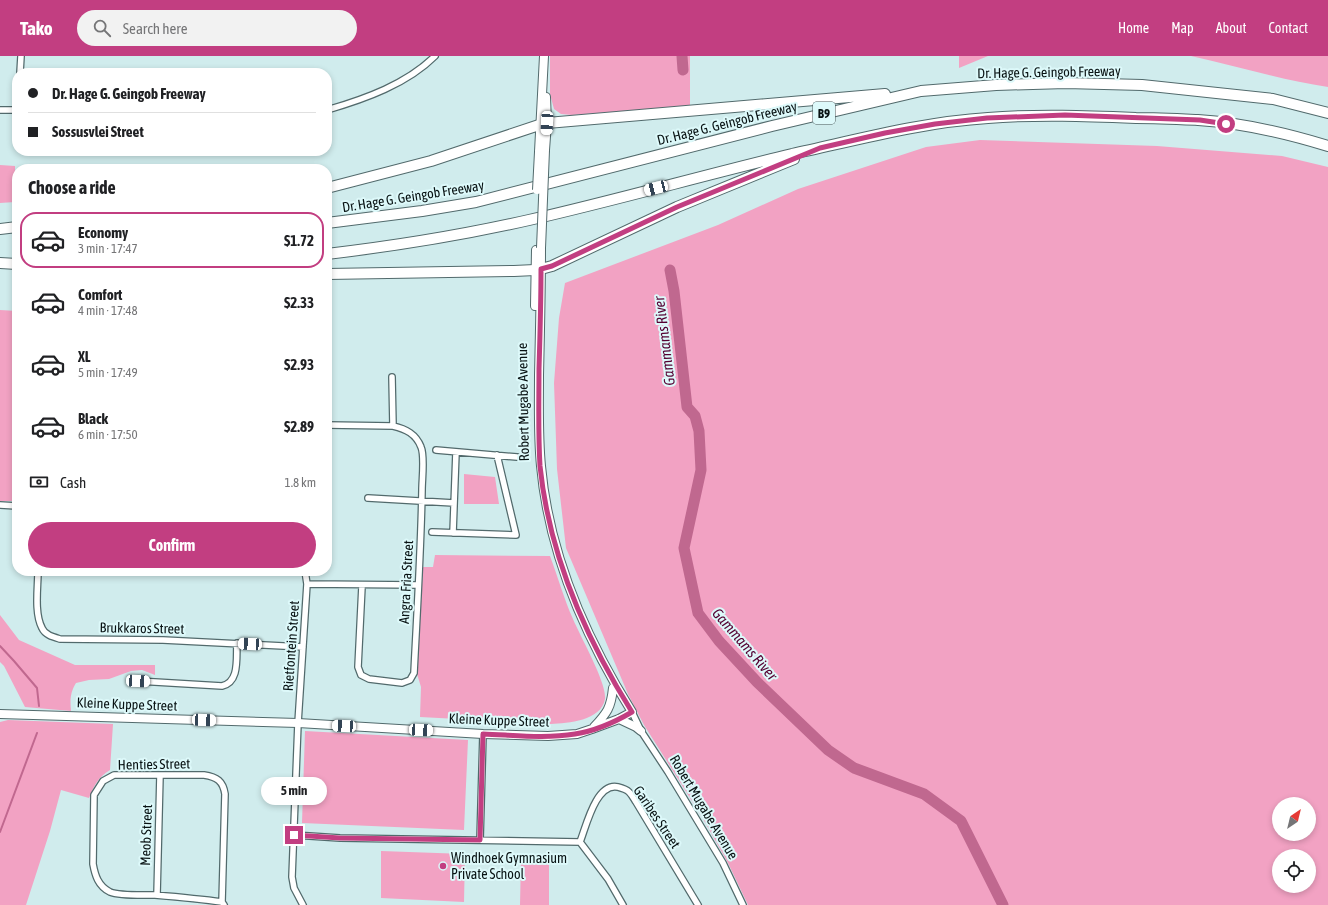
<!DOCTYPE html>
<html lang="en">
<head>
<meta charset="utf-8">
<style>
	:root { --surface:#fff; --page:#f2f2f2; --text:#202124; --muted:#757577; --line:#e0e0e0; --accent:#c23e81 }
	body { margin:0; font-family:"Asap Condensed",sans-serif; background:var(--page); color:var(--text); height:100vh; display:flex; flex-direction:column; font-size:15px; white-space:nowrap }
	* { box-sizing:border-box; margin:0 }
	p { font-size:13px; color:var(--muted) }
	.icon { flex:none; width:22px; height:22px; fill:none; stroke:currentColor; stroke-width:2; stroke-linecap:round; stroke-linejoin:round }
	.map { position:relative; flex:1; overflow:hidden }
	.sheet { position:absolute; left:12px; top:108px; width:320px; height:412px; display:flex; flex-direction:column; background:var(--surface); border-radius:16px; box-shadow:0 2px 6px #0003 }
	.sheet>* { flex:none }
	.hud { position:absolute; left:12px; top:12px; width:320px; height:88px; border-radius:16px; box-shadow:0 2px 6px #0003; display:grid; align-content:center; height:88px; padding:0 16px; background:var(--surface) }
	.needle { width:26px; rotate:35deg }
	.buttons { position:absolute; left:1272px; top:741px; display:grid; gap:8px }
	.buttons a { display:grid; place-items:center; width:44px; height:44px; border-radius:50%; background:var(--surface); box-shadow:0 2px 6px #0003; font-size:20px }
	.end { position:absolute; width:18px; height:18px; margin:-9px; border:5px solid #c23e81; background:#fff; box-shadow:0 0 0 2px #fff }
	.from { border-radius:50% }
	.bubble { position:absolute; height:28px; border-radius:14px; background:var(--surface); box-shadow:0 2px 6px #0003; font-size:13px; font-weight:700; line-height:28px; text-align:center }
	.car { position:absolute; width:12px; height:24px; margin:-12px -6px; border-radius:5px; box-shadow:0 0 3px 1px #0007; background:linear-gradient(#fff 24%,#345 0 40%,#fff 0 76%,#345 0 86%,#fff 0) }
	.hud b { display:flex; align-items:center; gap:14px; height:38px; font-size:15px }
	.hud b+b { border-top:1px solid var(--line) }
	.hud i { width:10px; height:10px; background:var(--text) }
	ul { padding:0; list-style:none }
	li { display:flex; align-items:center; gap:12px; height:56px; margin:0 8px 6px; padding:0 8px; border:2px solid transparent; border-radius:16px }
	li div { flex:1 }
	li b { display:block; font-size:15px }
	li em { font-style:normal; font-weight:700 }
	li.current { border-color:var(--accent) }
	li>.icon { width:36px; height:36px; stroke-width:1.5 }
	h2 { padding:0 16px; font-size:18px; line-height:48px }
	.pay { display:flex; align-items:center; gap:10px; height:44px; padding:0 16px; font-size:15px }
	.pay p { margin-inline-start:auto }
	.action { display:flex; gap:8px; margin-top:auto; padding:8px 16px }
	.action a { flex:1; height:46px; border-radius:24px; background:var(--accent); color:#fff; font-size:16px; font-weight:700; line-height:46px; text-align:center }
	header { display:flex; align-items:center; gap:24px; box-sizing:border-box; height:56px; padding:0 20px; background:var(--accent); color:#fff }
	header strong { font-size:19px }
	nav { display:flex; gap:22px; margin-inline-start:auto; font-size:14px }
	.search { width:280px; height:36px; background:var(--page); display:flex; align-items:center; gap:10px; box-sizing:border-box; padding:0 14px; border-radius:22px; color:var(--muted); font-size:15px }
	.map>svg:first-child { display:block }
</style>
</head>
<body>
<header>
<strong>Tako</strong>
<div class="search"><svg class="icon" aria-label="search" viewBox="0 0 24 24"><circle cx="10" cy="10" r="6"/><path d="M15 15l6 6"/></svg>Search here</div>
<nav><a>Home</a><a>Map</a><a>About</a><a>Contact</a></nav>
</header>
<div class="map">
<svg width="1328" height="849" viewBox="0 0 1328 849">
	<rect width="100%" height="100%" fill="#d0eced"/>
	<path fill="#f2a2c3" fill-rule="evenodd" d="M550 0H690V50L572 59 561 58 554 53 550 38Z
		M959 0H988L959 12Z
		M1191 0H1328V31C1282 24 1237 10 1191 0Z
		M980 84 1157 90 1282 100 1328 111V849H748L728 807 702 761 644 669 628 638 566 492 557 413 554 327 559 262 565 227 718 169 798 133 926 91ZM1279 748H1309V778H1279ZM1279 800H1309V830H1279Z
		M0 109 15 110V146L0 147Z
		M0 254 17 255V445H0Z
		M464 418 495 421 499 448H464Z
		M435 499 550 500C558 521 564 543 573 563 580 580 607 627 605 643 601 665 568 667 551 668L420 661 421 631 417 618 423 511H433Z
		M0 559 19 584 75 609H155V619L142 614 131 615 109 623 89 624 76 627C70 637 70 644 71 655L25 651 4 610 0 606Z
		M8 664 113 668 110 714C98 721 94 730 89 742L61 734 50 775 26 849H0V666Z
		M305 675 468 684 464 774 302 767Z
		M381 795 465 798 464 846 381 842Z
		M521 801H549V849H520Z"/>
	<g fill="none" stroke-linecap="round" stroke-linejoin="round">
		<path stroke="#c0688f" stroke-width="2" d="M0 590 14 605 37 632 39 650
			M0 776 37 677"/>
		<path stroke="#c0688f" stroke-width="11" d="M682 0 683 14
			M670 214 674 235 687 351 695 360 699 375 701 414 684 492 698 557 719 585 757 626 828 694 854 712 924 738 961 765 1003 849"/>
		<defs>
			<path id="street" d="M20 17 21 0
				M0 54H17
				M327 54C365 43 407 28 435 0
				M392 321 393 370
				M327 369 393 370C406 373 416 378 421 391 425 400 422 423 422 434 421 495 417 556 414 617L410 624 402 627 369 623 361 619 358 611 362 530
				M436 394 517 401
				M368 442 454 447
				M0 449 17 450
				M432 476 516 479 497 399
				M453 477 456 396
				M38 515C38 531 34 557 42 572 45 579 53 581 60 583L163 584 303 591
				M307 528 418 529
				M138 625 222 630C240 626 236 602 237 587
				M632 656 641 675 668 716 723 807 743 849
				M294 779 340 782 580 786 608 823 623 849
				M480 784 483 678
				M580 786C586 771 596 726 618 731 622 732 626 733 629 736 632 739 634 743 636 746L698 849
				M157 839 160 719
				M222 846C200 843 178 841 155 839 143 839 120 840 110 836 98 830 95 819 93 808L94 739 103 725 114 719H204C217 721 223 725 225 738L222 846 224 849
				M303 849 294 832 292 821 298 667 307 528 305 515"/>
			<path id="secondary" d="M545 94 547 67 546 41
				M539 96 544 0
				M535 250 536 194
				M0 658 298 667 483 678 548 680 577 678 592 673 619 663 632 656C585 581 549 499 541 410 538 379 539 349 539 319 540 277 541 234 541 192
				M619 663 636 671 641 675
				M594 671C607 657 611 652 613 632"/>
			<path id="highway" d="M547 67 885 38
				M327 132 431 105 539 69
				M327 167 422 155 476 146 772 70 921 35 996 29 1066 27 1142 29 1273 43 1328 57
				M0 173 17 171
				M327 198C395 190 463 179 529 164 617 144 704 119 792 98 857 84 922 66 988 62 1038 58 1087 60 1136 62 1157 62 1177 63 1198 64 1242 67 1286 77 1328 90
				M0 207 17 208
				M541 213 552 210 677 151 794 103
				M327 218 514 215 535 214"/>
		</defs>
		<use href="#street" stroke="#526a6c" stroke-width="8"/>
		<use href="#secondary" stroke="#526a6c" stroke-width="10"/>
		<use href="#highway" stroke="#526a6c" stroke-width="12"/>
		<use href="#street" stroke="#fff" stroke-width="5.5"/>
		<use href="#secondary" stroke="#fff" stroke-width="8"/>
		<use href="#highway" stroke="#fff" stroke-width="10"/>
		<defs>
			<path id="secondary-bridge" d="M537 134 539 96
				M541 192 545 94"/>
		</defs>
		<use href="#secondary-bridge" stroke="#526a6c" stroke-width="10" stroke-linecap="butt"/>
		<use href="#secondary-bridge" stroke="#fff" stroke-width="8"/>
	</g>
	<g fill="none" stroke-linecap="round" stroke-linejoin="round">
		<path stroke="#c23e81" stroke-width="5" d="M294 779 340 782 480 784 483 678C513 679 545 683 575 678 595 675 615 666 632 656 585 581 549 499 540 410 538 377 539 345 539 313 540 280 541 246 541 213L552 210 677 151 820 92 885 77 935 68 987 62 1065 59 1200 64 1226 68"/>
	</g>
	<circle fill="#c23e81" stroke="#ddf9fa" stroke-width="1.5" cx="443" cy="810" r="4"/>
	<g text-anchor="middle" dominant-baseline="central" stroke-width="4" stroke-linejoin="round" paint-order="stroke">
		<rect fill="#ddf9fa" stroke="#485758" stroke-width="1" x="813" y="46" width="22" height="22" rx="3"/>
		<g font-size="13" font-weight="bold" fill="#081213">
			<text x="824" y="57">B9</text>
		</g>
		<g font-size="14" fill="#081213" stroke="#ddf9fa">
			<text transform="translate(1049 16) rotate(-1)">Dr. Hage G. Geingob Freeway</text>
			<text transform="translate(727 67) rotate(-14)">Dr. Hage G. Geingob Freeway</text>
			<text transform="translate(413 140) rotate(-9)">Dr. Hage G. Geingob Freeway</text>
			<text transform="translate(523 346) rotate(-91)">Robert Mugabe Avenue</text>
			<text transform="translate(406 526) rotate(-87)">Angra Fria Street</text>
			<text transform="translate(142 572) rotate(1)">Brukkaros Street</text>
			<text transform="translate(291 590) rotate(-86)">Rietfontein Street</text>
			<text transform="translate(127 648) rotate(2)">Kleine Kuppe Street</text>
			<text transform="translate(499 664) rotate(2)">Kleine Kuppe Street</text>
			<text transform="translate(154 708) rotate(-1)">Henties Street</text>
			<text transform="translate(704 751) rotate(59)">Robert Mugabe Avenue</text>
			<text transform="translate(657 761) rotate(56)">Garibes Street</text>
			<text transform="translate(146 779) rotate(-88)">Meob Street</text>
		</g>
		<g font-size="14" fill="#081213" stroke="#ddf9fa" text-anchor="start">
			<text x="451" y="802">Windhoek Gymnasium<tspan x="451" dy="16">Private School</tspan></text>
		</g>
		<g font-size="15" font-style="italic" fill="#550132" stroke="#ddf9fa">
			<text transform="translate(664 285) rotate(-97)">Gammams River</text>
			<text transform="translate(745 588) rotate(49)">Gammams River</text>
		</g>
	</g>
</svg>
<div class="buttons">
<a><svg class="needle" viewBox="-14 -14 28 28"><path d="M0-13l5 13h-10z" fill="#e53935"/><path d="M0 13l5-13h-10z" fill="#757577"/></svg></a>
<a><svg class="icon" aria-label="locate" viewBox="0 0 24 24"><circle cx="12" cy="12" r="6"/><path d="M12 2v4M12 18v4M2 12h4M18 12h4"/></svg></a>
</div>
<i class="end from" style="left:1226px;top:68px"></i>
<i class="end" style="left:294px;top:779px"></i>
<div class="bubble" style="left:261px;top:721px;width:66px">5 min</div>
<i class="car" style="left:547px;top:67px;rotate:183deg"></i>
<i class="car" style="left:656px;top:132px;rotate:256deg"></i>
<i class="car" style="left:250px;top:588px;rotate:273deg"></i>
<i class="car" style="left:138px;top:625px;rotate:93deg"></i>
<i class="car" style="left:204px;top:664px;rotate:92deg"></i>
<i class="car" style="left:344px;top:670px;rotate:273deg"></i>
<i class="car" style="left:421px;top:674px;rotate:93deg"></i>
<div class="hud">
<b><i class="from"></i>Dr. Hage G. Geingob Freeway</b>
<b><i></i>Sossusvlei Street</b>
</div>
<section class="sheet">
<h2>Choose a ride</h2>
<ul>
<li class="current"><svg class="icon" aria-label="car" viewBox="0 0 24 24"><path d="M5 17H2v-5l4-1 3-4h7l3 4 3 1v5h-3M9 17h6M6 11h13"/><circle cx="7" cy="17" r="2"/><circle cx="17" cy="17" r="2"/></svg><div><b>Economy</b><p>3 min · 17:47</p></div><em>$1.72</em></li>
<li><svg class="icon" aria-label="car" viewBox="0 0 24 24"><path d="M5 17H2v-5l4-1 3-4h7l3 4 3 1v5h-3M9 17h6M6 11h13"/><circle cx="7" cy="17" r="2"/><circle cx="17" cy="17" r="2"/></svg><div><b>Comfort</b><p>4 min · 17:48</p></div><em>$2.33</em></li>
<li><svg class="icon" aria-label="car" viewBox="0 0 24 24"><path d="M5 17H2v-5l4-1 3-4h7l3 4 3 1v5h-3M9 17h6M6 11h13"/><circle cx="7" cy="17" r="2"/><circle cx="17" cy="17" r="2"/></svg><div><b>XL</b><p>5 min · 17:49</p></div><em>$2.93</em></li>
<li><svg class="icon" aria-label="car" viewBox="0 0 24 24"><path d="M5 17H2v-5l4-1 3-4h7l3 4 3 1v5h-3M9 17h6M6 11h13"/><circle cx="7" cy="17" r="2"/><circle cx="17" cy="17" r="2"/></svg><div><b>Black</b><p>6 min · 17:50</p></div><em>$2.89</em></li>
</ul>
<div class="pay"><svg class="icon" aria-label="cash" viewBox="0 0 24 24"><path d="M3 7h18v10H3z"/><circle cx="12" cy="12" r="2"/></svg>Cash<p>1.8 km</p></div>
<div class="action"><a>Confirm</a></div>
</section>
</div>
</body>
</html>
